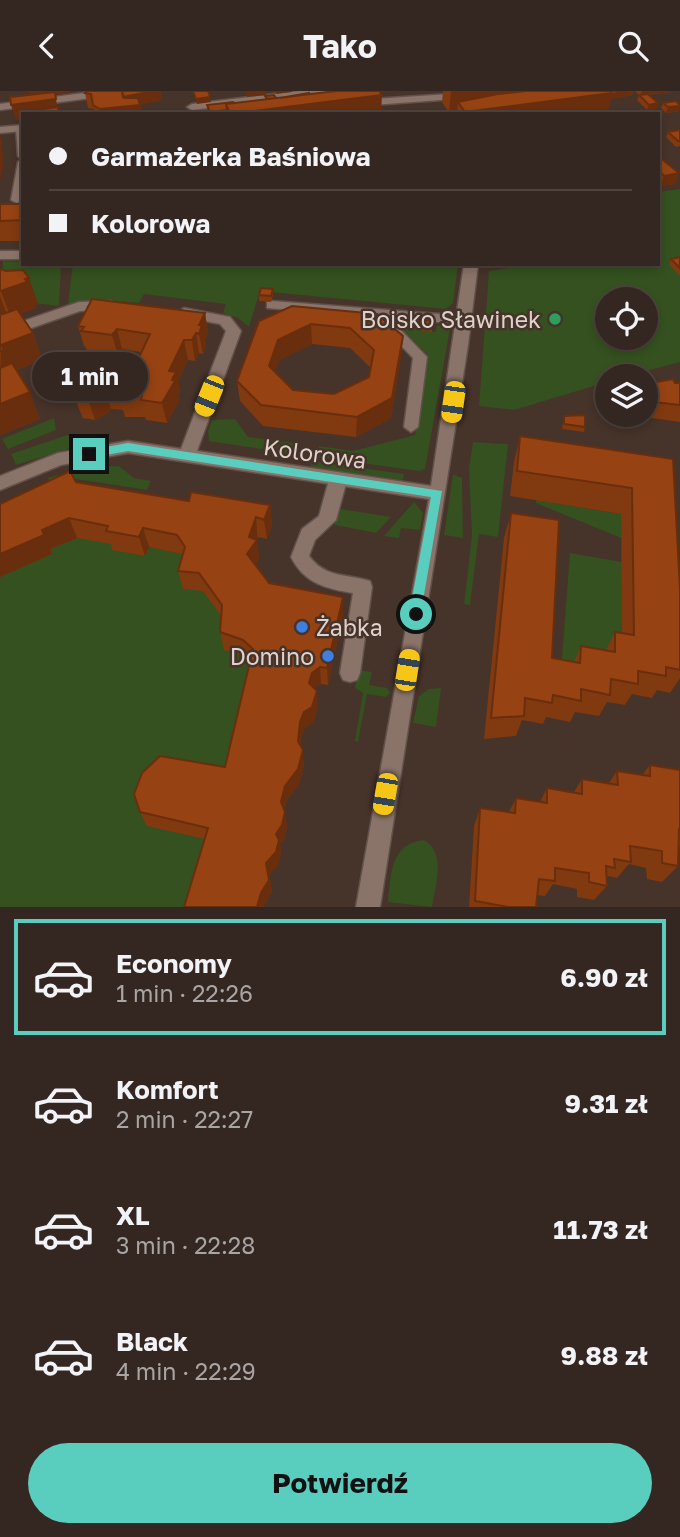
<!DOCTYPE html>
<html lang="pl">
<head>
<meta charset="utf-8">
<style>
	:root { --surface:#342620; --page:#3f322d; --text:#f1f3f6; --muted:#a9a5a5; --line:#4e433e; --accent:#59cebf }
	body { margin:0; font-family:"Golos Text",sans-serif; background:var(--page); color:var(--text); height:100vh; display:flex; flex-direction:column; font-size:26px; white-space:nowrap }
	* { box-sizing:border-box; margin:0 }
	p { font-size:23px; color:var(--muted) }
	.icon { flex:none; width:38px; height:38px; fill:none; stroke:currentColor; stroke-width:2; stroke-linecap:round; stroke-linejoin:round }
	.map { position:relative; height:816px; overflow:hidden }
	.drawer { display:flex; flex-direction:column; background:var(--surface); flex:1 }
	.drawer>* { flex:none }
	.banner { position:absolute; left:21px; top:21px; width:639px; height:154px; border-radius:0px; box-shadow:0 4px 10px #0003,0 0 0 2px var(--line); display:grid; align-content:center; height:154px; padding:0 28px; background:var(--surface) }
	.buttons { position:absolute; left:595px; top:196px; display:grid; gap:14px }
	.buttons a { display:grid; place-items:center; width:63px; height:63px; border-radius:50%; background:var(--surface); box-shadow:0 4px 10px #0003,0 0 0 2px var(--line); font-size:35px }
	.end { position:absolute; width:32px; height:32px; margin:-16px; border:9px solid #59cebf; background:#111; box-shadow:0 0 0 4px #111 }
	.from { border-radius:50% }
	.bubble { position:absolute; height:49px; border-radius:24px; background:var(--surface); box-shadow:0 4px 10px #0003,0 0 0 2px var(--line); font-size:23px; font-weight:700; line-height:49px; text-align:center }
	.car { position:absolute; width:21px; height:42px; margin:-21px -10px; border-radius:9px; box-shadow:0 0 5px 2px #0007; background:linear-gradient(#f5c518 24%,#345 0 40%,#f5c518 0 76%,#345 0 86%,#f5c518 0) }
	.banner b { display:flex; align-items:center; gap:24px; height:66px; font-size:26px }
	.banner b+b { border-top:2px solid var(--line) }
	.banner i { width:18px; height:18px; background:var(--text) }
	ul { padding:12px 0 0; list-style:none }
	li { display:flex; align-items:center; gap:21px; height:116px; margin:0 14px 10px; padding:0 14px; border:4px solid transparent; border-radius:0px }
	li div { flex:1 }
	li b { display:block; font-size:26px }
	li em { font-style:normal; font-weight:700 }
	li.on { border-color:var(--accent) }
	li>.icon { width:63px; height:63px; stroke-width:1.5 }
	.action { display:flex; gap:14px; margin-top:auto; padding:14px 28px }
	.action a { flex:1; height:80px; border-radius:42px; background:var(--accent); color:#111; font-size:28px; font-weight:700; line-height:80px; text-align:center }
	header { display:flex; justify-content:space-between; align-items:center; height:91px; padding:0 28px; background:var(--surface); font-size:32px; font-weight:700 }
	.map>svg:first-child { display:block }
</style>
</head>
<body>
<header><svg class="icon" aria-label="back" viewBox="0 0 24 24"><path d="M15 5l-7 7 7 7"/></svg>Tako<svg class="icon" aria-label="search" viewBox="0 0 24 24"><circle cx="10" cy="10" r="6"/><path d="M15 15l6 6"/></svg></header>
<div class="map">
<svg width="680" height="816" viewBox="0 0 680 816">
	<rect width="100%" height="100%" fill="#46332a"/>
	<path fill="#34511f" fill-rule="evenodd" d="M680 98V271L627 285H607V291L514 319 479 315 489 180 533 173H658V101ZM607 208H646V247H607Z
		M3 170 61 173 59 215 0 208Z
		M73 173H458L453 212 446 218 260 200 249 236 238 227 223 222 226 213 144 203 139 212 97 208 68 213Z
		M409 232 421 233 420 239 435 241 437 234 450 238 425 378 420 380 316 366 319 355 353 360 415 344 427 263 402 239Z
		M54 327 56 339 8 358 2 348Z
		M235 328 248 346 294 352 293 363 209 350 208 340 212 329Z
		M67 344 75 346 81 354 16 374 11 363Z
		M473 351 508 353 498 446 479 443 470 514 464 513 472 444 469 377Z
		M311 370 404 383 403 389 311 376Z
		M119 375 134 387 151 390 147 399 69 387 52 395 47 387 90 376Z
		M453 383 462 387 463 447 444 444Z
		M536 409 621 423V447L536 412Z
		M414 411 423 422 420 439 401 437 399 447 384 445Z
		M340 418 391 426 376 442 335 434 333 429Z
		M66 422 190 441 285 572 219 816H0V452Z
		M570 462 622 471V567L560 592Z
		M359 579 372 581 369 594 387 597 390 602 386 606 367 603 358 651 355 650 363 602 355 597Z
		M441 597 436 636 413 632 419 605 429 598Z
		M424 749C447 762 435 795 432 816L388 811C391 783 390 753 424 749Z"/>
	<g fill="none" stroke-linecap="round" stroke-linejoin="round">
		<defs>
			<path id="service" d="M99 0H126L121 3 0 19V13Z
				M299 0H328L323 3 192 19 187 16 192 13Z
				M21 34H23V108L17 112 11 109 18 71 22 68 18 65 16 37Z
				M272 210 465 225 472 229 465 233 397 228V235L427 266 418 336 411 341 404 336 413 267 386 239 384 227 267 217V211Z"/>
			<path id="pedestrian" d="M338 382 347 389 336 429 315 449 309 465C325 487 347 483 370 490L372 496 360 582 357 589 350 591 343 589 340 582 353 502C326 498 304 492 291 466L302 438 319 425 329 389Z"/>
			<path id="minor" d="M465 2 470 5 469 7 358 15 353 12 358 9Z
				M23 34V40L0 42V36Z
				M0 160H23V168H0Z
				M464 173H478L468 254 380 816H356L429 408 128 362 61 374 0 399V385L58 362 128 350 181 358 226 240 220 233 179 225 177 222 184 217 230 226 241 240 197 360 431 395Z
				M111 210 118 215 116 218 80 220 0 248V238L79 211Z"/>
		</defs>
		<use href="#service" stroke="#61514b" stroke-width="3"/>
		<use href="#pedestrian" stroke="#61514b" stroke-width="3"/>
		<use href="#minor" stroke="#61514b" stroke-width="3"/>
		<use href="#service" fill="#8a746a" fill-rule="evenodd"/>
		<use href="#pedestrian" fill="#8a746a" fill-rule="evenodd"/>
		<use href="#minor" fill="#8a746a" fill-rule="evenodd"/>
	</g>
	<path fill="#81390f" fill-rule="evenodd" d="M87 0H160L162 9 140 13 142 23H95L94 18 88 17 85 2Z
		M443 0 519 1 634 0 633 4 611 8 607 22 615 23H457V21L449 22 442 11Z
		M635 0H671L670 1 649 4 658 12 656 18 647 19 637 9 639 4Z
		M663 12 679 20 666 22 661 17Z
		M680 39V55L676 56 666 46 668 41Z
		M658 65 676 93 660 95 658 93Z
		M0 113H23V150H0Z
		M680 166V185L669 173 671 168Z
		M0 178 38 213 35 214 36 217 20 223 33 242 42 269 16 279 40 328 0 344Z
		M273 198V204L271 211 259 210V204Z
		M292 215 403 245 401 265 391 327 356 346 263 335 240 310 237 290ZM312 253 350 257 371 277 369 286 334 303 293 299 275 281 279 269Z
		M205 222 208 242 205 249 206 255 203 263 199 262 195 270 188 269 178 290 180 301 178 305 179 310 167 332 146 329 145 326H125L123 319 111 318 108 322 95 329 83 327 79 318 70 291 75 292 135 275 141 261 122 258 118 264 87 260 85 255H84L78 235Z
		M433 230 432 241 418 239 419 233Z
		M675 292H680V331L638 325V324H646V293Z
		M564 325 585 336 584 341 562 338Z
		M520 345 673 368 680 498V587L670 602 657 599 652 607 632 603 625 614 607 611 599 625 575 621 570 631 546 626 543 633 522 629 516 645 484 648 504 447 511 422 552 567 574 571 581 555 606 559 615 541 622 542 621 423 510 405 514 371Z
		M76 391 189 410 270 414 272 434 267 448 258 446 257 450 259 468 255 474 269 492 343 524 328 594 321 593 314 597 318 616 313 632 305 637 301 647V655L304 674 299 693 287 709 284 719 287 735 285 748 280 753 281 762 278 774 269 784 272 801 263 816H184L205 748 147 735 140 721 225 676 250 570 246 566 224 559 220 541 221 525 203 500 183 498 178 480 182 463 149 456 145 465 112 459 111 453 77 447 50 458 52 463 0 486V413Z
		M650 674 680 679V755L679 756 678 775 662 791 647 788 646 777 629 773 617 787 608 785 607 787V795L594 809 577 806V798L553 793 545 805 537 804 536 816H469L474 735 480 717 509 721 516 707 540 711 547 697 574 701 582 688 609 692 617 680 642 684Z"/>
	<path fill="#692e0d" d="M28 0H69V2L55 4 59 23H23V28L16 29 11 14 30 7Z
		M154 0H160L162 9 133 15 140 14 142 23H101L100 18 123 6Z
		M256 0H266V4L247 6 246 1Z
		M276 0H292V1L276 3Z
		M451 0H519L516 14 634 0 633 4 611 8 607 23H465V21L458 11 457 21 449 22Z
		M642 0H671L670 1 640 5Z
		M382 4 381 23H230Z
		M210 6 211 11 197 13 196 8Z
		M658 12 656 18 647 19 649 14Z
		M680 15 679 20 666 22 668 16Z
		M227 19V23H210V21Z
		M0 44 2 50 3 76 0 90Z
		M679 82 676 93 660 95 664 85Z
		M29 187 38 213 35 214 36 217 11 227 1 200Z
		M0 205 7 224 0 226Z
		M205 222 208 242 205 249 206 255 203 263 199 243V234Z
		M311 233 312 253 279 269 271 295 269 275 278 249Z
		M117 238 122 258 118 264 112 244Z
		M33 242 42 269 12 280 0 291 1 254Z
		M196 242 199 262 195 270 192 249Z
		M403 245 401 265 391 327 356 346 357 326Z
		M184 249 188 269 178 290 180 301 178 305 179 310 167 332 162 312 169 280Z
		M100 296 105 298 111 318 108 322 95 329 86 302Z
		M30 301 40 328 0 344V313Z
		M270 414 272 434 267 448 264 429Z
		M256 426 259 468 250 481 247 463 249 446Z
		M69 427 77 447 50 458 52 463 0 486V463L42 439Z
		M143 437 149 456 145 465 139 446Z
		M343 506V524L328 594 327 577Z
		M320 576 321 593 313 598 309 592 312 582Z
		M317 600 318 616 313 632 305 637 301 647 300 666 298 650 300 631 304 621Z
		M303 659 304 674 299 693 287 709 283 725 281 711 285 695Z
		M285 721 287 735 285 748 280 753 281 762 278 774 269 784 272 801 263 816H257L266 772 276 743Z"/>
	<path fill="#964212" stroke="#692e0d" stroke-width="2" fill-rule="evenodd" d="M87 0H122L124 7H138L140 14 100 18 93 14 91 3 85 2Z
		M122 0H154L123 6Z
		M193 0H208L210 6 196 8Z
		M336 0H379L382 4 230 23 226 13Z
		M525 0H611L612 2 465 21 458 11 498 3Z
		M611 0H629L612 3Z
		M55 1 56 8 11 14 10 6Z
		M309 2V3L280 7Z
		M648 3 658 12 649 14 639 4Z
		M274 4 276 7 267 8 265 5Z
		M676 10 680 15 668 16 663 12Z
		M233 11 234 12 226 13 227 19 210 21 207 14Z
		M58 16V23H31L30 20Z
		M614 21 615 23H597Z
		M680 39V50H678L668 41Z
		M658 65 679 82 664 85 660 80 658 81Z
		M0 113H23V129L0 130Z
		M680 166V177L671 168Z
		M0 178 6 180 23 179 29 187 25 188 27 191 1 200H0Z
		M261 197 273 198 271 205 259 204Z
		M92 208 205 222 199 234H202L199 243 196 242 192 249H184L169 280 176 281 172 289 175 290 162 312 141 309 142 305 119 306 122 300 105 298 102 302 100 296 75 292 88 269 135 275 150 243 117 238 112 244 81 240 84 236 78 235Z
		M292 215 377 223 403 245 392 307 357 326 261 314 237 290 259 230ZM311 233 350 237 374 259 369 286 334 303 293 299 269 275 278 249Z
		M17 218 33 242 1 254 4 259 0 260V224Z
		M420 228 433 230 432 235 419 233Z
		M12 272 30 301 0 313V277Z
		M673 288 675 292H680V314L646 310V293Z
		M70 291 100 296 86 302 74 300Z
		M585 324V336L564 333V325Z
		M520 345 673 368 680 498V579L666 576V585L638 580V593L611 588 610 604 581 598V610L553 604 552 612 525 607 524 625 491 627 511 422 559 429 552 567 580 572 581 555 615 561V541L634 544 632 397 517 380Z
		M70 380 76 391 189 410 191 401 270 414 264 429 256 426 249 446 257 449 247 463 266 488 269 492 343 506 327 577 320 576 312 582 309 592 317 600 312 616 304 621 300 631 298 650 303 659 298 678 285 695 281 711 285 721 282 734 276 743 279 749 276 761 266 772 269 789 261 802 257 816H184L208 737 140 721 134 703 142 682 160 665 225 676 253 558 243 549 220 541 222 514 199 482 178 480 185 456 177 444 143 437 139 446 106 440 108 435 69 427 42 439 44 444 0 463V413Z
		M650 674 680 679V738H679L678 775 662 772V760L630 755 631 771 614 768 615 777 606 775 607 795 589 791V782L555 777V790L539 788 536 816H508L475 810 480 717 515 722 516 707 547 712V697L582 703V688L618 694 617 680 650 685Z"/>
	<path fill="#59cebf" d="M128 352 442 400 420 527 416 528 409 523 431 406 128 360 89 367 83 363 89 359Z"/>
	<circle fill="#2e9e5b" stroke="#46332a" stroke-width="2.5" cx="555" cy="228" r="7"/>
	<g fill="#3f7fe0" stroke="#46332a" stroke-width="2.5">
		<circle cx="302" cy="536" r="7"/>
		<circle cx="328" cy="565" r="7"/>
	</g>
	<g text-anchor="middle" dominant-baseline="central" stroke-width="5" stroke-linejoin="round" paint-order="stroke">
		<g font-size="23" fill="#dfd2cd" stroke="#46332a" text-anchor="end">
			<text x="541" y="228">Boisko Sławinek</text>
			<text x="316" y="536" text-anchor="start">Żabka</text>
			<text x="314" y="565">Domino</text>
		</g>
		<g font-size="23" fill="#dfd2cd" stroke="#46332a">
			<text transform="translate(315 362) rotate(8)">Kolorowa</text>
		</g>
	</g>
</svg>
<div class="buttons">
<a><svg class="icon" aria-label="locate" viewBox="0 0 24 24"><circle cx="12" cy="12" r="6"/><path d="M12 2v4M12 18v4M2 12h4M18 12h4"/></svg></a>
<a><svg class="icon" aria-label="layers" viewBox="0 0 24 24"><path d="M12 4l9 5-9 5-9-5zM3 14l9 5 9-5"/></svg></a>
</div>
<i class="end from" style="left:416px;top:523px"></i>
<i class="end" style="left:89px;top:363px"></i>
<div class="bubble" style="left:32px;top:261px;width:116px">1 min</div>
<i class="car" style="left:209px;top:305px;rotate:202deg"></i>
<i class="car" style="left:453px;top:311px;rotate:188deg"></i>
<i class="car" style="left:407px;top:579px;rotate:9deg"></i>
<i class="car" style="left:385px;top:703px;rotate:190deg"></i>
<div class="banner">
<b><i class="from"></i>Garmażerka Baśniowa</b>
<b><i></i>Kolorowa</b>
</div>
</div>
<section class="drawer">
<ul>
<li class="on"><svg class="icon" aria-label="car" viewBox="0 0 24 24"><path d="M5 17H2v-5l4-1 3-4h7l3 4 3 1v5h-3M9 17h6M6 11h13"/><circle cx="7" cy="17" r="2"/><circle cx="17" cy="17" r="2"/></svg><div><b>Economy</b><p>1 min · 22:26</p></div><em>6.90 zł</em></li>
<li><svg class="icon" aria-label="car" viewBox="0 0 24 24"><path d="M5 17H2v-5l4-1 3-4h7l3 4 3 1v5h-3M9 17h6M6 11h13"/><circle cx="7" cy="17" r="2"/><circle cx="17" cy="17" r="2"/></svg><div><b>Komfort</b><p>2 min · 22:27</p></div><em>9.31 zł</em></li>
<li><svg class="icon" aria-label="car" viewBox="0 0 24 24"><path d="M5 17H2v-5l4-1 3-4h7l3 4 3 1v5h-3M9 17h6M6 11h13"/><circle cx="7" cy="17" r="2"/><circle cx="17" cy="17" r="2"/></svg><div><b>XL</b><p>3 min · 22:28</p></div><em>11.73 zł</em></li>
<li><svg class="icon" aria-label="car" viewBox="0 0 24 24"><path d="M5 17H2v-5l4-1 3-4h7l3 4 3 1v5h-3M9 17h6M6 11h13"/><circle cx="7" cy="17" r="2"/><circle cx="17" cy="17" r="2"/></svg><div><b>Black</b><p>4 min · 22:29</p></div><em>9.88 zł</em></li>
</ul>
<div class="action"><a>Potwierdź</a></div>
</section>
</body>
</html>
